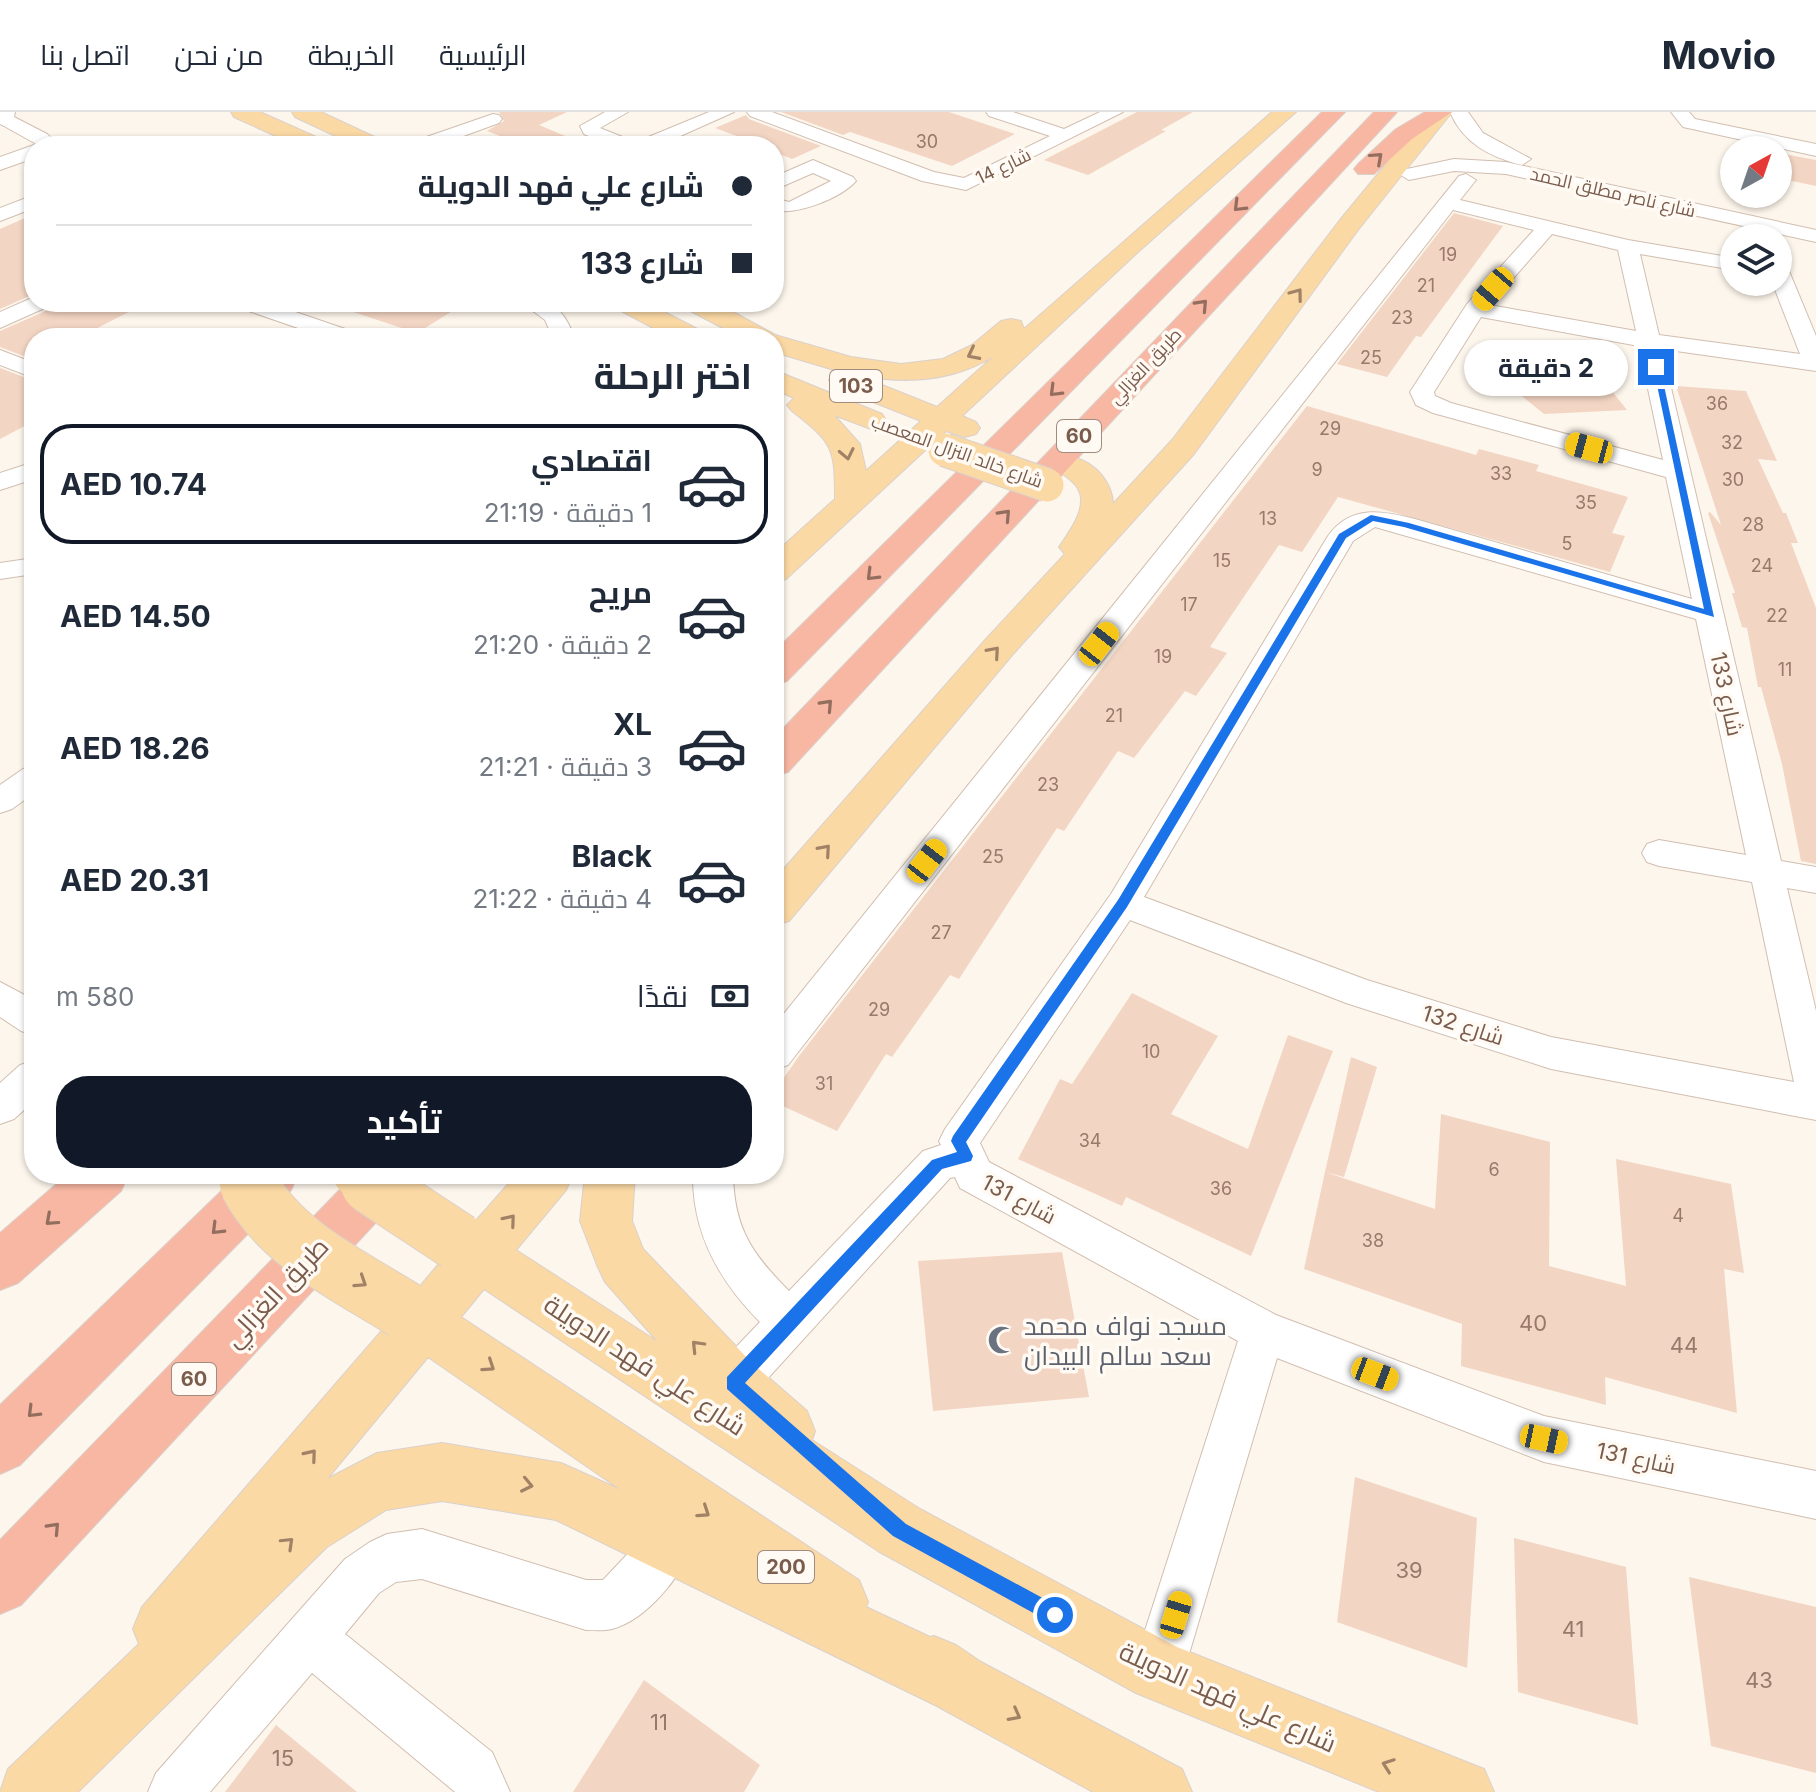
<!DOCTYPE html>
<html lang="ar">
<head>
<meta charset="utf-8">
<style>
	:root { --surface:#fff; --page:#f6f6f7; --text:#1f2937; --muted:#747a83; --line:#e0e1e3; --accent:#111827 }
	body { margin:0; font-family:Inter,Cairo,sans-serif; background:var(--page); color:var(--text); direction:rtl; height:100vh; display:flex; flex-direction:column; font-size:30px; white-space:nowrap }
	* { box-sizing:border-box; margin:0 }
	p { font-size:26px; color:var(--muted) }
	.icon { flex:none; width:44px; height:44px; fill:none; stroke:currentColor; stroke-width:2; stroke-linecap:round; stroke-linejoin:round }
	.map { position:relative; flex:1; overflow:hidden; direction:ltr }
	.drawer { position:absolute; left:24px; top:216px; width:760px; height:856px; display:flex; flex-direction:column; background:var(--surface); border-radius:32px; box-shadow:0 2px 6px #0004; direction:rtl }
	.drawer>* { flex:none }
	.top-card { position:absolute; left:24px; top:24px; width:760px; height:176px; border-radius:32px; box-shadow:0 2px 6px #0004; direction:rtl; display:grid; align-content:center; height:176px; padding:0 32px; background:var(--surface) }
	.needle { width:52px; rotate:40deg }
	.controls { position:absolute; left:1720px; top:24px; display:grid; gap:16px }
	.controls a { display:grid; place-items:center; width:72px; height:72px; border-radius:50%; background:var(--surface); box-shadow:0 2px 6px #0004; font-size:40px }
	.end { position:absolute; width:36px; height:36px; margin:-18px; border:10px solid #1a73e8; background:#fff; box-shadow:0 0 0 4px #fff }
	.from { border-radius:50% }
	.bubble { position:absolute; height:56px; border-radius:28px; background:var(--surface); box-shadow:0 2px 6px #0004; font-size:26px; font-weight:700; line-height:56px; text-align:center; direction:rtl }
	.car { position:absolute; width:24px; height:48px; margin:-24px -12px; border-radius:10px; box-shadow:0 0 6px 2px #0007; background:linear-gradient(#f5c518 24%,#345 0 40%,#f5c518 0 76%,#345 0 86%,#f5c518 0) }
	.top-card b { display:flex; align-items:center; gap:28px; height:76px; font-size:30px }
	.top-card b+b { border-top:2px solid var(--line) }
	.top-card i { width:20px; height:20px; background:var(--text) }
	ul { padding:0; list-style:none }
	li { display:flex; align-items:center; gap:24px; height:120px; margin:0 16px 12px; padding:0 16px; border:4px solid transparent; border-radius:32px }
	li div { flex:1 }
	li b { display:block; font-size:30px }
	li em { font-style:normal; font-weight:700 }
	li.current { border-color:var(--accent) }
	li>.icon { width:72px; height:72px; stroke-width:1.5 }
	h2 { padding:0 32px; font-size:36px; line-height:96px }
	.pay { display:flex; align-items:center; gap:20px; height:88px; padding:0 32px; font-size:30px }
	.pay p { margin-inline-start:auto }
	.action { display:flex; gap:16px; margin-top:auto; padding:16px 32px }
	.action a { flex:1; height:92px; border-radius:32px; background:var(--accent); color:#fff; font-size:32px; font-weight:700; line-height:92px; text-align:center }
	header { display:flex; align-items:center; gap:48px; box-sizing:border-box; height:112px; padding:0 40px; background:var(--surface); border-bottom:2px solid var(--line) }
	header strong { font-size:38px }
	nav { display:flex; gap:44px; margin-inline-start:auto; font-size:28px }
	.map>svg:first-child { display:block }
</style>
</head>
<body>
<header>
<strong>Movio</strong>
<nav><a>الرئيسية</a><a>الخريطة</a><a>من نحن</a><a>اتصل بنا</a></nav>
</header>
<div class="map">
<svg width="1816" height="1680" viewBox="0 0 1816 1680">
	<rect width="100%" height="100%" fill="#fdf6ec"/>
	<path fill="#f3d5c3" d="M499 0H567L539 13 589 34H525L487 19 504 9Z
		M781 0H949L1015 22 952 54 850 20 843 23Z
		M1137 0H1193L1161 18 1166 19 1088 63 1044 48Z
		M746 3 749 7 821 34 792 47 774 40V34H764L715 16Z
		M1778 41 1816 48V74L1778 66Z
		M1454 101 1503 114 1421 225 1416 224 1387 265 1337 252Z
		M34 102V182L0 197V117Z
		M86 190H148L78 226H34V248L0 235V219L48 198 53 191 71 198Z
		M339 190H467L417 221 338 195Z
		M1576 234 1627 298 1544 302 1507 272 1479 239Z
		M0 256 34 269V309L0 327Z
		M1676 274 1746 279 1777 349 1758 347 1783 401H1786L1798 431H1791L1816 496V752L1801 749 1782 652 1761 575H1758L1747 516 1742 515 1732 481H1735L1708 401 1710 400 1721 413Z
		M1307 294 1476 343 1479 337 1539 353 1536 359 1628 385 1612 421 1625 424 1610 460 1338 385 1302 440 1279 433 1210 535 1227 541 1196 584 1185 579 1134 646 1118 639 1064 719 1057 716 959 867 950 863 892 945 886 942 837 1019 774 990V980L799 944Z
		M1132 881 1218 924 1171 1002 1248 1037 1288 923 1333 939 1251 1144 1126 1085 1122 1094 1018 1047 1060 967 1072 972Z
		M1351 945 1377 955 1344 1065 1325 1060Z
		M1441 1002 1550 1030 1549 1154 1626 1174 1616 1047 1731 1072 1744 1161 1724 1157 1737 1301 1605 1265 1606 1293 1461 1254 1462 1212 1304 1157 1325 1060 1435 1097Z
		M1062 1140 1089 1285 933 1299 918 1149Z
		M1355 1365 1477 1406 1467 1556 1337 1510Z
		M1514 1426 1626 1455 1638 1613 1518 1580Z
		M1689 1465 1816 1495V1661L1711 1634Z
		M644 1568 760 1653 744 1680H573Z
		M276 1613 357 1680H225Z"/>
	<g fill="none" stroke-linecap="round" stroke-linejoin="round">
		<defs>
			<path id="minor" d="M0 0H15L14 5 47 22 60 34H40L4 14 0 12Z
				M605 0H628L600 16 625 26H646L709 0H734L658 34H612L584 22 580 14Z
				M747 0H772L934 60 964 66 1050 24 989 4 986 0H1013L1064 17 1100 0H1123L966 78 922 69 750 4Z
				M1450 0H1468L1483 21 1531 47 1522 53C1490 45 1463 31 1450 0Z
				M1671 0H1689L1695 7 1816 32V44L1683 15Z
				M493 2 499 3 502 7 499 11 436 34H410L412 30Z
				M34 33 36 34 34 46 0 58V45Z
				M1454 47 1506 50 1816 118V130L1506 62 1454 59 1409 68 1399 62 1402 58Z
				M813 48 853 65 856 69C841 86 796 104 774 98V86L789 90 831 69 813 61 774 78V65Z
				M1466 62 1476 68 1460 88 1628 128 1734 146V158L1640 142 1659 223 1800 242 1772 170H1778V153L1789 159 1816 224V259L1662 237 1781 749 1816 755V781L1787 776 1816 899V1008L1551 957 1346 891 1130 808 980 1031 989 1050 1276 1203 1544 1304 1816 1359V1407L1544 1350 1277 1246 1184 1559 1176 1577 1158 1585 1140 1577 1132 1559 1238 1229 960 1076 955 1065 950 1066 749 1287 733 1293 717 1287 710 1271 717 1255 760 1210C719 1169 692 1121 693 1062H733C734 1116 752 1142 789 1179L923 1039 941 1033 939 1029 945 1017 1111 782 1328 424C1351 392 1383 399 1415 407L1692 487 1666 365 1433 301 1416 293 1410 280 1467 192 1534 118 1453 98 788 953 774 958V914L1459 64ZM1552 122 1618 138 1636 219 1490 193ZM1481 205 1639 234 1663 348 1451 291 1435 284 1434 280ZM1375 415 1696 507 1746 743 1659 728 1647 732 1642 741 1647 750 1659 754 1752 770 1794 970 1551 925 1367 868 1144 785 1353 429Z
				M34 83V96L0 109V96Z
				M34 185V190H50L47 195 0 216V200Z
				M234 190H266L357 221 360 226H327L237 195Z
				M521 190C556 190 561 194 575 226H553L545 208Z
				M0 238 34 251V266L0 253Z
				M34 350V367L0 378V361Z
				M34 446V462L0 467V451Z
				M34 654V681L12 697 0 701V673L23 657Z
				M0 870 34 888V923L21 919 0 905Z
				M34 949V989L14 1007 0 1012V971L20 953Z
				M670 1408 687 1415 694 1432C681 1464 647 1508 612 1517 604 1519 594 1518 586 1518L422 1467 396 1470 379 1481 345 1522 492 1640 510 1680H455L312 1561 210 1680H148L156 1661 345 1447 370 1430 387 1422 422 1417 586 1468H603L653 1415Z"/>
			<path id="major" d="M231 0H260L325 29 328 34H298L234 5Z
				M292 0H321L383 29 386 34H357L295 5Z
				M1272 0H1296L1138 140 962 304 976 310 980 316 976 322 965 325 946 319 786 467 774 470V442L835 387C835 335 833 331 792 299L787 293 794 286 774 277V258L882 302 886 308 882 314 871 317 834 303 860 332 866 359 921 309 833 274 829 268 833 262 841 260 774 240V226H742L685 196 681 190H715L775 223 851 245 901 252 943 247 972 233 1001 209 1011 207 1021 209 1024 217ZM994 244 937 295 857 263C903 272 953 270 994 244Z
				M1429 0H1452L1358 118 1194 342 1013 542 789 809 774 813V768L987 526 1065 442 1059 435C1069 420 1090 394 1077 375 1071 366 1060 362 1053 353L1058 346C1085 340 1112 365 1113 392L1172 328 1340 108Z
				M612 190H645L703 220 707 226H672L616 196Z
				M517 1062H573L566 1078 516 1138 658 1230 605 1170 597 1153 580 1109 585 1062H635L632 1109 643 1137 753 1252 807 1299 815 1319 812 1328 920 1397 1177 1535 1484 1657 1494 1680H1379L1136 1581 878 1439 484 1177 461 1205 859 1468 868 1490 866 1495 930 1525 934 1524 956 1533 981 1550 1182 1657 1192 1680H1093L937 1594 556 1408 442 1389 386 1398 327 1435 78 1680H0L8 1657 139 1532 133 1517 142 1495 385 1215 377 1198 385 1180 404 1172 417 1178 442 1148 432 1130 440 1113 458 1106 473 1112ZM428 1245 621 1378 561 1351 442 1331 377 1341 327 1367Z"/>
			<path id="highway" d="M1322 0H1345L787 569 774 573V540Z
				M1374 0H1397L788 660 774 664V626Z
				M1425 0H1452L1412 27 1374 62H1358L1354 57 1358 52 1396 17Z
				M68 1062 128 1063 121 1079 18 1171 0 1178V1121Z
				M239 1062H298L291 1078 20 1353 0 1362V1293Z
				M355 1062H413L406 1078 21 1493 0 1502V1428Z"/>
		</defs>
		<use href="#minor" stroke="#d1beb0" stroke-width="2"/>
		<use href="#major" stroke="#dad1cd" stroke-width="2"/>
		<use href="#highway" stroke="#dad1cd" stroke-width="2"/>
		<use href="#minor" fill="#fff" fill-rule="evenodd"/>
		<use href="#major" fill="#fbd9a5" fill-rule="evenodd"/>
		<use href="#highway" fill="#f7b7a3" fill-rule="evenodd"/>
		<defs>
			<path id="major-bridge-far2" d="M945 338 1047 373"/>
			<path id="major-bridge-far1" d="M244 1062 250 1074
				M355 1062 373 1074"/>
			<path id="major-bridge" d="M249 1072C279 1131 350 1164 404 1198
				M370 1072 458 1130"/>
		</defs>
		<use href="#major-bridge-far2" stroke="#dad1cd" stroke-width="35" stroke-linecap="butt"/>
		<use href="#major-bridge-far1" stroke="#dad1cd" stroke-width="46" stroke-linecap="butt"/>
		<use href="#major-bridge" stroke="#dad1cd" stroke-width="60" stroke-linecap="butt"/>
		<use href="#major-bridge-far2" stroke="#fbd9a5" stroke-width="33"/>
		<use href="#major-bridge-far1" stroke="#fbd9a5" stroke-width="44"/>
		<use href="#major-bridge" stroke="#fbd9a5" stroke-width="58"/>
	</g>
	<defs><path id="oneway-chevron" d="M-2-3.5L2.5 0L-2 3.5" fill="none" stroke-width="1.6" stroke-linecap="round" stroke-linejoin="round" transform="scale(2)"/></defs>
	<g stroke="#936e5e">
		<use href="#oneway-chevron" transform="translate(1377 46) rotate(-42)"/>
		<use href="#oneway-chevron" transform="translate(1239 94) rotate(135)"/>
		<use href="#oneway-chevron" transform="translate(1202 193) rotate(-47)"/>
		<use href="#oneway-chevron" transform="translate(1055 279) rotate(135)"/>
		<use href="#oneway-chevron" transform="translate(1005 403) rotate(-47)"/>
		<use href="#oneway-chevron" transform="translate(872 463) rotate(135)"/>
		<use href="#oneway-chevron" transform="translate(827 593) rotate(-47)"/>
		<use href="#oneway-chevron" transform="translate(51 1108) rotate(138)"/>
		<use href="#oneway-chevron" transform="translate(217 1117) rotate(135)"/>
		<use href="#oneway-chevron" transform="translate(33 1300) rotate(135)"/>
		<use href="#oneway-chevron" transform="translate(54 1416) rotate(-47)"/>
	</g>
	<g stroke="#a18267">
		<use href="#oneway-chevron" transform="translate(1297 182) rotate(-53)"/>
		<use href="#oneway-chevron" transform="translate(973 242) rotate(153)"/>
		<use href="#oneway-chevron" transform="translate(847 342) rotate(78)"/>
		<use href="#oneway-chevron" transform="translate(994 540) rotate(-49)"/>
		<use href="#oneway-chevron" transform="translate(825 738) rotate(-49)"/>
		<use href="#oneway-chevron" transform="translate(510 1108) rotate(-50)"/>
		<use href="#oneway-chevron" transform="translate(361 1170) rotate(33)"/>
		<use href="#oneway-chevron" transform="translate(697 1234) rotate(-134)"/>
		<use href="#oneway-chevron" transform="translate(489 1254) rotate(34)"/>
		<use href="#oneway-chevron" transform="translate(311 1343) rotate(-50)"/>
		<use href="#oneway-chevron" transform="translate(527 1373) rotate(12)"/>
		<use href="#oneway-chevron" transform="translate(704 1400) rotate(34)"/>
		<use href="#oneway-chevron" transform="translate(288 1431) rotate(-44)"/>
		<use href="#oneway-chevron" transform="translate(1015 1603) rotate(28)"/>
		<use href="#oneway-chevron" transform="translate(1388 1653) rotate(-160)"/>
	</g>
	<path fill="#1a73e8" d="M1653 254 1660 255 1714 505 1404 415 1373 409 1346 426 1127 795 966 1030 973 1044 971 1049 942 1057 745 1271 906 1412 1061 1496 1064 1503 1061 1509 1055 1512 1048 1509 893 1424 727 1277V1265L932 1048 957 1040 951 1029 953 1024 1118 788 1339 422 1371 403 1409 411 1704 497Z"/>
	<defs>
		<symbol id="mosque-bare" viewBox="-9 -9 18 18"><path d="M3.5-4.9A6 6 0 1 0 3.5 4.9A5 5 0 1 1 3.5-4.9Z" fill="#6b7280" stroke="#fffaf3" stroke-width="2.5" paint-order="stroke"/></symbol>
	</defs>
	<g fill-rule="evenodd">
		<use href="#mosque-bare" x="982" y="1208" width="40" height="40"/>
	</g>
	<g text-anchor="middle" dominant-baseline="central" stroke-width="7" stroke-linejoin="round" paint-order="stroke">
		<g font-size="18" fill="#987a6a">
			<text x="927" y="29">30</text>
			<text x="1448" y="142">19</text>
			<text x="1426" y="173">21</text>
			<text x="1402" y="205">23</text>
			<text x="1371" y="245">25</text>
			<text x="1717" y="291">36</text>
			<text x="1330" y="316">29</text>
			<text x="1732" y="330">32</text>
			<text x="1317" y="357">9</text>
			<text x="1501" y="361">33</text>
			<text x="1733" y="367">30</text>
			<text x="1586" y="390">35</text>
			<text x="1268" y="406">13</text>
			<text x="1753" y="412">28</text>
			<text x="1567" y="431">5</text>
			<text x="1222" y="448">15</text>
			<text x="1762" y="453">24</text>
			<text x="1189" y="492">17</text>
			<text x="1777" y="503">22</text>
			<text x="1163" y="544">19</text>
			<text x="1785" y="557">11</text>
			<text x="1114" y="603">21</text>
			<text x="1048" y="672">23</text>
			<text x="993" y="744">25</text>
			<text x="941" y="820">27</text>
			<text x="879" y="897">29</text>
			<text x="1151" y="939">10</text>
			<text x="824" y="971">31</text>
			<text x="1090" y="1028">34</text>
			<text x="1494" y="1057">6</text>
			<text x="1221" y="1076">36</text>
			<text x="1678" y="1103">4</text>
			<text x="1373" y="1128">38</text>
		</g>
		<g font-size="18" fill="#7a5c4d" stroke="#fffaf3">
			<text transform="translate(1003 54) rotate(-26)">شارع 14</text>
			<text transform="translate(1613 80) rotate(13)">شارع ناصر مطلق الحمد</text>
			<text transform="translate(1145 254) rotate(-47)">طريق الغزالي</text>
			<text transform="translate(957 339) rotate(20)">شارع خالد النزال المعصب</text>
		</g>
		<g fill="#fffaf3" stroke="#a28b7f" stroke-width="2">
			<rect x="830" y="258" width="52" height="32" rx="6"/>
			<rect x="1057" y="308" width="44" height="32" rx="6"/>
			<rect x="172" y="1251" width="44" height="32" rx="6"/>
			<rect x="758" y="1439" width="56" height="32" rx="6"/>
		</g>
		<g font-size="20" font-weight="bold" fill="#7a5c4d">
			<text x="856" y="274">103</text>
			<text x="1079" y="324">60</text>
			<text x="194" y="1267">60</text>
			<text x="786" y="1455">200</text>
		</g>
		<g font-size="22" fill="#7a5c4d" stroke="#fffaf3">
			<text transform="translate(1727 582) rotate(78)">شارع 133</text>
			<text transform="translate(1463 913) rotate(18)">شارع 132</text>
			<text transform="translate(1019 1087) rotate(28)">شارع 131</text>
			<text transform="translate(1636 1346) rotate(12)">شارع 131</text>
		</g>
		<g font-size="22" fill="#987a6a">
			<text x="1533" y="1211">40</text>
			<text x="1684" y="1233">44</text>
			<text x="1409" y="1458">39</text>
			<text x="1573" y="1517">41</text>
			<text x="1759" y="1568">43</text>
			<text x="659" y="1610">11</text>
			<text x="283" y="1646">15</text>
		</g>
		<g font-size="26" fill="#7a5c4d" stroke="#fffaf3">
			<text transform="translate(276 1180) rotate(-47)">طريق الغزالي</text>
			<text transform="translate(645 1253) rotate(33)">شارع علي فهد الدويلة</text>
			<text transform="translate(1228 1585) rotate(24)">شارع علي فهد الدويلة</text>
		</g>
		<g font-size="26" fill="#5b616d" stroke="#fffaf3" text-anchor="start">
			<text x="1024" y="1213">مسجد نواف محمد<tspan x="1024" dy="30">سعد سالم البيدان</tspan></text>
		</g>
	</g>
</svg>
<div class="controls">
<a><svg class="needle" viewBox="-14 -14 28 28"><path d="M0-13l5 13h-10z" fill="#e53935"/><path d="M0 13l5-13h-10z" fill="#747a83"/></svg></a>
<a><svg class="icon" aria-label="layers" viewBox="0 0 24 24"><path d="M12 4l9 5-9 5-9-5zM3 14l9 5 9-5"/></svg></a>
</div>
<i class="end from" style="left:1055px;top:1503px"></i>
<i class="end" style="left:1656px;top:255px"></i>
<div class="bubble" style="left:1464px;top:228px;width:164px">2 دقيقة</div>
<i class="car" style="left:1493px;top:177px;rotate:221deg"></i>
<i class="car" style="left:1589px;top:336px;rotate:285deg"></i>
<i class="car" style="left:1099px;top:532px;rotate:38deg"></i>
<i class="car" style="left:927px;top:749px;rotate:38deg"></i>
<i class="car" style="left:1375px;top:1262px;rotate:111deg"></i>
<i class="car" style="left:1544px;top:1327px;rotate:102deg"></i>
<i class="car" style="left:1176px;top:1503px;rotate:17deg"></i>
<div class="top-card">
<b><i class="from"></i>شارع علي فهد الدويلة</b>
<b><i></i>شارع 133</b>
</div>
<section class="drawer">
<h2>اختر الرحلة</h2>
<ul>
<li class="current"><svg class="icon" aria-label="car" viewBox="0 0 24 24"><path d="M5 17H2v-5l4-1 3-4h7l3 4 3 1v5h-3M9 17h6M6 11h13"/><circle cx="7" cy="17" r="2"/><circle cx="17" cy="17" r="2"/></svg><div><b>اقتصادي</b><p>1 دقيقة · 21:19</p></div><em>AED 10.74</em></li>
<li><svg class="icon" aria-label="car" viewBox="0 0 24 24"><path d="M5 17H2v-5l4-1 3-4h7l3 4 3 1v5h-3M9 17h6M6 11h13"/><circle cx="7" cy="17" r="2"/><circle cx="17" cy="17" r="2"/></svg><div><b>مريح</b><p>2 دقيقة · 21:20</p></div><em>AED 14.50</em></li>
<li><svg class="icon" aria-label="car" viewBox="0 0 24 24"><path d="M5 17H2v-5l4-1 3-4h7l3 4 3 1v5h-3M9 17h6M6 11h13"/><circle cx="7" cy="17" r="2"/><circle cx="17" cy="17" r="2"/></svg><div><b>XL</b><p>3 دقيقة · 21:21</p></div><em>AED 18.26</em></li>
<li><svg class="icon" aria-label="car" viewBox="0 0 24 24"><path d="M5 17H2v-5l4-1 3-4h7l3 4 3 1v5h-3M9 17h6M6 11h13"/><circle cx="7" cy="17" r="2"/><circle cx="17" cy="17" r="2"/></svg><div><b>Black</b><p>4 دقيقة · 21:22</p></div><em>AED 20.31</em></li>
</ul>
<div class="pay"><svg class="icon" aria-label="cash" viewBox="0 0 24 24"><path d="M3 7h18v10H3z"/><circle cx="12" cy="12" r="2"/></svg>نقدًا<p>580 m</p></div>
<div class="action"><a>تأكيد</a></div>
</section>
</div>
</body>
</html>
